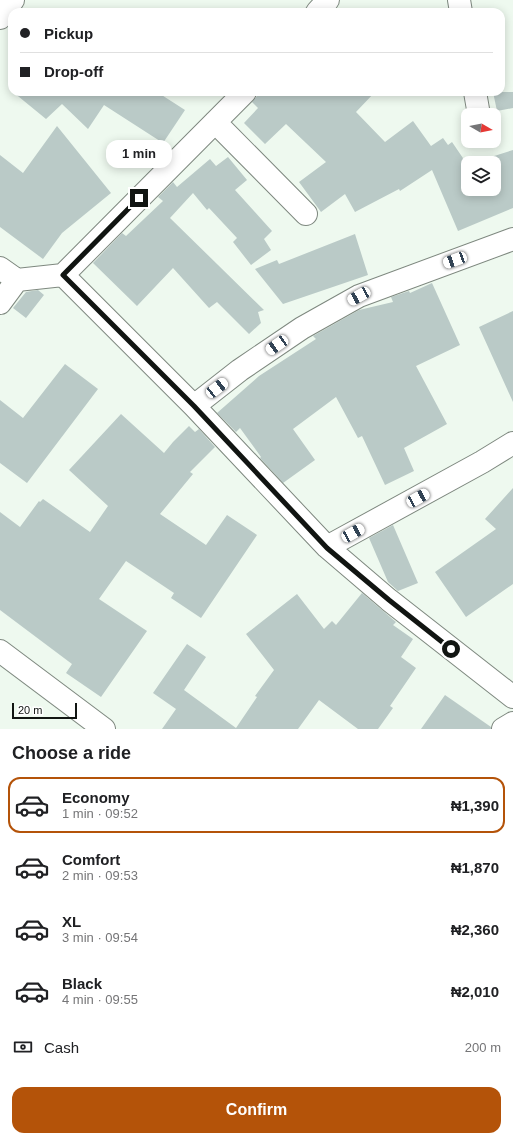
<!DOCTYPE html>
<html lang="en">
<head>
<meta charset="utf-8">
<style>
	:root { --surface:#fff; --page:#f2f2f2; --text:#202124; --muted:#757577; --line:#e0e0e0; --accent:#b45309 }
	body { margin:0; font-family:Helvetica,sans-serif; background:var(--page); color:var(--text); height:100vh; display:flex; flex-direction:column; font-size:15px; white-space:nowrap }
	* { box-sizing:border-box; margin:0 }
	p { font-size:13px; color:var(--muted) }
	.icon { flex:none; width:22px; height:22px; fill:none; stroke:currentColor; stroke-width:2; stroke-linecap:round; stroke-linejoin:round }
	.map { position:relative; height:729px; overflow:hidden }
	.drawer { display:flex; flex-direction:column; background:var(--surface); flex:1 }
	.drawer>* { flex:none }
	.guide { position:absolute; left:8px; top:8px; width:497px; height:88px; border-radius:12px; box-shadow:0 2px 10px #0003; display:grid; align-content:center; height:88px; padding:0 12px; background:var(--surface) }
	.needle { width:26px; rotate:99deg }
	.buttons { position:absolute; left:461px; top:108px; display:grid; gap:8px }
	.buttons a { display:grid; place-items:center; width:40px; height:40px; border-radius:8px; background:var(--surface); box-shadow:0 2px 10px #0003; font-size:20px }
	.scale { position:absolute; left:12px; bottom:10px; width:65px; box-sizing:border-box; padding-left:4px; border:2px solid #111512; border-top:0; font-size:11px; line-height:14px; white-space:nowrap; color:#111512; -webkit-text-stroke:3px #fff; paint-order:stroke }
	.end { position:absolute; width:18px; height:18px; margin:-9px; border:5px solid #111512; background:#fff; box-shadow:0 0 0 2px #fff }
	.from { border-radius:50% }
	.bubble { position:absolute; height:28px; border-radius:12px; background:var(--surface); box-shadow:0 2px 10px #0003; font-size:13px; font-weight:600; line-height:28px; text-align:center }
	.car { position:absolute; width:12px; height:24px; margin:-12px -6px; border-radius:5px; box-shadow:0 0 3px 1px #0007; background:linear-gradient(#fff 24%,#345 0 40%,#fff 0 76%,#345 0 86%,#fff 0) }
	.guide b { display:flex; align-items:center; gap:14px; height:38px; font-size:15px }
	.guide b+b { border-top:1px solid var(--line) }
	.guide i { width:10px; height:10px; background:var(--text) }
	ul { padding:0; list-style:none }
	li { display:flex; align-items:center; gap:12px; height:56px; margin:0 8px 6px; padding:0 4px; border:2px solid transparent; border-radius:12px }
	li div { flex:1 }
	li b { display:block; font-size:15px }
	li em { font-style:normal; font-weight:600 }
	li.selected { border-color:var(--accent) }
	li>.icon { width:36px; height:36px; stroke-width:1.5 }
	h2 { padding:0 12px; font-size:18px; line-height:48px }
	.pay { display:flex; align-items:center; gap:10px; height:44px; padding:0 12px; font-size:15px }
	.pay p { margin-inline-start:auto }
	.cta { display:flex; gap:8px; margin-top:auto; padding:8px 12px }
	.cta a { flex:1; height:46px; border-radius:12px; background:var(--accent); color:#fff; font-size:16px; font-weight:600; line-height:46px; text-align:center }
	.map>svg:first-child { display:block }
</style>
</head>
<body>
<div class="map">
<svg width="513" height="729" viewBox="0 0 513 729">
	<rect width="100%" height="100%" fill="#eef9ef"/>
	<path fill="#bacac7" d="M13 92H157L185 110 163 143 104 105 88 129 62 104 46 119Z
		M257 92H375L356 112 385 142 413 121 431 146 443 138 448 145 452 142 467 164H468V189H494V163H472L513 150V208L458 231 432 170 400 191 399 189 355 212 345 194 321 212 299 182 326 162 286 124 265 144 244 123 258 108 252 102 257 96Z
		M493 92H513V108L497 111Z
		M57 126 111 193 62 233 43 259 0 227V155L23 173Z
		M228 157 247 180 235 190 272 231 264 239 271 250 251 265 233 242 237 238 209 208 207 210 193 193 170 218 264 310 258 312 261 323 249 334 217 302 209 308 173 268 137 306 93 263 122 233 126 236 163 201 158 197 173 182 177 187 210 159 216 166Z
		M355 234 368 275 283 304 255 269 277 260 279 264Z
		M432 283 460 345 416 366 447 424 404 448 414 471 385 485 362 436 358 438 336 397 293 429 315 460 283 483 260 458 261 457 240 428 236 432 217 413 259 376 316 339 313 336 359 310 393 302 391 297 409 291 410 293Z
		M38 290 44 295 26 318 13 308 26 292Z
		M513 311V402L479 327Z
		M65 364 98 389 27 483 0 463V400L23 418Z
		M121 414 164 453 173 442 189 426 195 432 199 429 215 447 190 472 193 474 160 514 206 545 227 515 257 535 201 618 171 598 174 593 126 561 99 599 147 631 101 697 66 673 72 664 0 610V512L20 527 39 501 40 502 43 499 90 532 108 506 69 470Z
		M513 488V584L466 617 435 572 496 529 485 519Z
		M393 525 418 583 398 591 388 582 369 538Z
		M362 593 396 622 393 625 413 639 401 657 416 668 390 706 393 708 378 729H358L319 700 298 729H162L176 709 153 693 187 644 206 657 184 690 236 728 257 697 255 696 274 670 246 634 297 594 324 629 332 621 336 625Z
		M445 695 491 727V729H421Z"/>
	<g fill="none" stroke-linecap="round" stroke-linejoin="round">
		<defs>
			<path id="minor" d="M459 0 461 12
				M317 12 328 0
				M0 18 13 0
				M475 92 479 115
				M215 122 306 214
				M0 268 17 280 63 275 194 406 327 547 389 600 513 697
				M63 275 245 92
				M0 303 17 280
				M194 406 240 370 302 328 359 296 513 239
				M327 547 482 462 513 443
				M0 651 104 729
				M503 729 513 723"/>
		</defs>
		<use href="#minor" stroke="#7e887f" stroke-width="24"/>
		<use href="#minor" stroke="#fff" stroke-width="22"/>
	</g>
	<g fill="none" stroke-linecap="round" stroke-linejoin="round">
		<path stroke="#111512" stroke-width="5" d="M139 198 63 275 194 406 327 548 389 600 451 649"/>
	</g>
</svg>
<div class="buttons">
<a><svg class="needle" viewBox="-14 -14 28 28"><path d="M0-13l5 13h-10z" fill="#e53935"/><path d="M0 13l5-13h-10z" fill="#757577"/></svg></a>
<a><svg class="icon" aria-label="layers" viewBox="0 0 24 24"><path d="M12 4l9 5-9 5-9-5zM3 14l9 5 9-5"/></svg></a>
</div>
<div class="scale">20 m</div>
<i class="end from" style="left:451px;top:649px"></i>
<i class="end" style="left:139px;top:198px"></i>
<div class="bubble" style="left:106px;top:140px;width:66px">1 min</div>
<i class="car" style="left:455px;top:260px;rotate:250deg"></i>
<i class="car" style="left:359px;top:296px;rotate:241deg"></i>
<i class="car" style="left:277px;top:345px;rotate:236deg"></i>
<i class="car" style="left:217px;top:388px;rotate:52deg"></i>
<i class="car" style="left:418px;top:498px;rotate:61deg"></i>
<i class="car" style="left:353px;top:533px;rotate:61deg"></i>
<div class="guide">
<b><i class="from"></i>Pickup</b>
<b><i></i>Drop-off</b>
</div>
</div>
<section class="drawer">
<h2>Choose a ride</h2>
<ul>
<li class="selected"><svg class="icon" aria-label="car" viewBox="0 0 24 24"><path d="M5 17H2v-5l4-1 3-4h7l3 4 3 1v5h-3M9 17h6M6 11h13"/><circle cx="7" cy="17" r="2"/><circle cx="17" cy="17" r="2"/></svg><div><b>Economy</b><p>1 min · 09:52</p></div><em>₦1,390</em></li>
<li><svg class="icon" aria-label="car" viewBox="0 0 24 24"><path d="M5 17H2v-5l4-1 3-4h7l3 4 3 1v5h-3M9 17h6M6 11h13"/><circle cx="7" cy="17" r="2"/><circle cx="17" cy="17" r="2"/></svg><div><b>Comfort</b><p>2 min · 09:53</p></div><em>₦1,870</em></li>
<li><svg class="icon" aria-label="car" viewBox="0 0 24 24"><path d="M5 17H2v-5l4-1 3-4h7l3 4 3 1v5h-3M9 17h6M6 11h13"/><circle cx="7" cy="17" r="2"/><circle cx="17" cy="17" r="2"/></svg><div><b>XL</b><p>3 min · 09:54</p></div><em>₦2,360</em></li>
<li><svg class="icon" aria-label="car" viewBox="0 0 24 24"><path d="M5 17H2v-5l4-1 3-4h7l3 4 3 1v5h-3M9 17h6M6 11h13"/><circle cx="7" cy="17" r="2"/><circle cx="17" cy="17" r="2"/></svg><div><b>Black</b><p>4 min · 09:55</p></div><em>₦2,010</em></li>
</ul>
<div class="pay"><svg class="icon" aria-label="cash" viewBox="0 0 24 24"><path d="M3 7h18v10H3z"/><circle cx="12" cy="12" r="2"/></svg>Cash<p>200 m</p></div>
<div class="cta"><a>Confirm</a></div>
</section>
</body>
</html>
